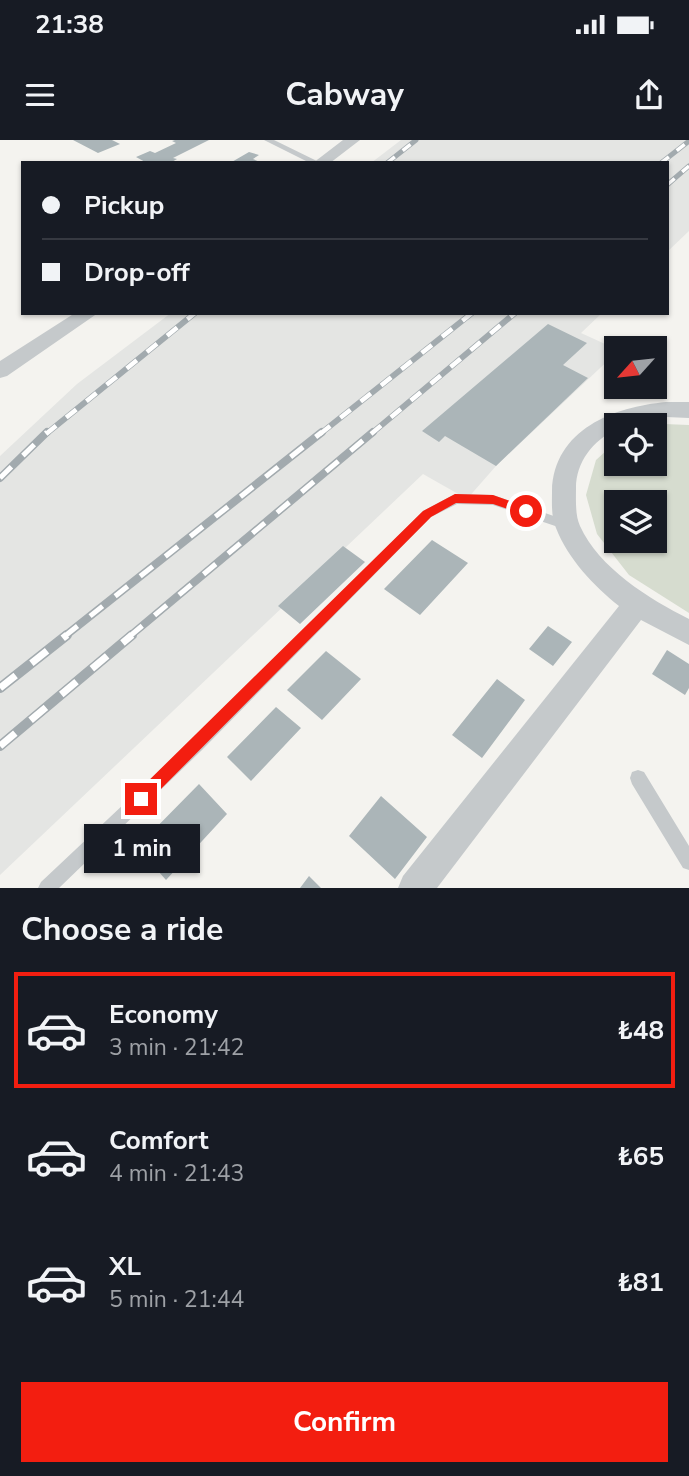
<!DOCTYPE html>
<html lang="en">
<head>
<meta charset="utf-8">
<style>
	:root { --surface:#171b24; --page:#242831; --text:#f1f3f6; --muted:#9ea1a6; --line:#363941; --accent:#f31e10 }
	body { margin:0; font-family:"Nunito Sans",sans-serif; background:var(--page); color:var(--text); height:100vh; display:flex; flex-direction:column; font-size:26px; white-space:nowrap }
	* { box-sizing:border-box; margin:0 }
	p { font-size:23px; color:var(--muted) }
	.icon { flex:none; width:38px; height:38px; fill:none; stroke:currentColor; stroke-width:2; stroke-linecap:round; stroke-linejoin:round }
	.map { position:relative; height:748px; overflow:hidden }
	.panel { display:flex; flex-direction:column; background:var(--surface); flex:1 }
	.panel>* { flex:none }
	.guide { position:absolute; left:21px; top:21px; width:648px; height:154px; border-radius:0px; box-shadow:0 2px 5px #0004; display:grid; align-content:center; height:154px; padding:0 21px; background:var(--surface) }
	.needle { width:46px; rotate:243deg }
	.fabs { position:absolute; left:604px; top:196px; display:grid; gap:14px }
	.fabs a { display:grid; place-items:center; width:63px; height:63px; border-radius:0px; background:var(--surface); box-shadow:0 2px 5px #0004; font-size:35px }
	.end { position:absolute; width:32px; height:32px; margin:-16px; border:9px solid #f31e10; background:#fff; box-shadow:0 0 0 4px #fff }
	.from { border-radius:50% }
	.bubble { position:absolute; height:49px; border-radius:0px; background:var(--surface); box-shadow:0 2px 5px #0004; font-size:23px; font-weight:700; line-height:49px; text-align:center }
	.guide b { display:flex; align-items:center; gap:24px; height:66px; font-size:26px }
	.guide b+b { border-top:2px solid var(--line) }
	.guide i { width:18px; height:18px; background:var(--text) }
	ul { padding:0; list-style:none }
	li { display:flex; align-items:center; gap:21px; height:116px; margin:0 14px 10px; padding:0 7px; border:4px solid transparent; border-radius:0px }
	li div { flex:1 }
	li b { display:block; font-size:26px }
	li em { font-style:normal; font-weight:700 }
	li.current { border-color:var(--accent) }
	li>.icon { width:63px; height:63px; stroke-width:1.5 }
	h2 { padding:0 21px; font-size:32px; line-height:84px }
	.action { display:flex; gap:14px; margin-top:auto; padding:14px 21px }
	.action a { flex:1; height:80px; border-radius:0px; background:var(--accent); color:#fff; font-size:28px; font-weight:700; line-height:80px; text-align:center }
	.status { display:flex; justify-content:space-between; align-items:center; height:49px; padding:0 35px; background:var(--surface); direction:ltr }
	.status svg { height:19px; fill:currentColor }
	header { display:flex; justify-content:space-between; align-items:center; height:91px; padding:0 21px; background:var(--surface); font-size:32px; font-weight:700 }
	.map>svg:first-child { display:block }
</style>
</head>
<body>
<div class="status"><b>21:38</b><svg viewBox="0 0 49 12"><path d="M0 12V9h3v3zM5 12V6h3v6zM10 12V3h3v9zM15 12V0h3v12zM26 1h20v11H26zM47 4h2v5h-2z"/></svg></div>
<header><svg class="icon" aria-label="menu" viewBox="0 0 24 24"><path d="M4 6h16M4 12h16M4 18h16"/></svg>Cabway<svg class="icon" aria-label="share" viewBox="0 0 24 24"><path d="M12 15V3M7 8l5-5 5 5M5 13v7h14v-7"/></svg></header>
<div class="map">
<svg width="689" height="748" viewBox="0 0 689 748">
	<rect width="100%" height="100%" fill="#f4f3ef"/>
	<path fill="#e4e5e3" d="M401 0H689V91L667 112V23H371Z
		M171 173H602L581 193 616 209V213L496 326 467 359 423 334 0 735V316L77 244Z"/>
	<path fill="#d6dccf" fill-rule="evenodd" d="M664 284 689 285V473L629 435 597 394 586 355 596 320 616 302V324H654L655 287ZM616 362H654V401H616Z"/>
	<path fill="#abb5b8" d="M73 0H112L120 4 98 13Z
		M175 0H209L173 18 177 19 170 23H147L136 17 150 11 155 13 176 3 172 1Z
		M249 12 259 15 253 19 262 23H230Z
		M548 184 587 203 563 225 588 238 496 326 445 296 439 302 422 291Z
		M432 400 468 423 420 475 384 449Z
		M343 406 365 422 300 484 278 466Z
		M548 486 572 502 553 526 529 509Z
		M667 510 689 524V548L685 555 652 534Z
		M326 511 361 539 322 580 287 550Z
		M497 539 525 560 482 618 452 595Z
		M276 567 301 588 251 641 227 617Z
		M199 644 227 674 166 740 137 707Z
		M381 656 427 697 395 739 349 696Z
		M309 736 321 748H300Z"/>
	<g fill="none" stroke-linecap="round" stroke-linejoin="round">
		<path fill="#c5c9cb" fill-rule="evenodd" d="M264 0H274L321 23H310Z
			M455 354 493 355 571 382 573 385 571 388 567 390 493 365 457 364 431 377 202 610 59 748H38L41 742 192 600 423 371Z
			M638 630 644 632 689 706V730L683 728 632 644 630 638 632 632Z"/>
		<path fill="#c5c9cb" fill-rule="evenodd" d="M343 0H360L330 23H313Z
			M75 173H98L7 236 0 238V221Z
			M666 262H689V278L666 277 616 285V289C593 301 576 322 576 348 576 360 575 375 580 386 599 428 649 459 689 479V505L641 480 437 748H398L403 736 619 466C594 446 568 419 556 388 551 377 552 363 552 351 554 289 614 267 666 262Z"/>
		<defs>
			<path id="rail-far3" d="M387 23 416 0
				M661 23 689 1
				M667 45 689 26"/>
			<path id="rail-far2" d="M46 294 195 173
				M320 294 472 173
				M371 294 515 173"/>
			<path id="rail-far1" d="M0 338 47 292
				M65 496 322 292
				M130 496 373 292"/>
			<path id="rail" d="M0 548 67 495
				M0 606 132 495"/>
		</defs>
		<use href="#rail-far3" stroke="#a2aaae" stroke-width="5"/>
		<use href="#rail-far2" stroke="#a2aaae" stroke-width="6"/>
		<use href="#rail-far1" stroke="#a2aaae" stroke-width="8"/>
		<use href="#rail" stroke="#a2aaae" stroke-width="10"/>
		<use href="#rail-far3" stroke="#fff" stroke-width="3.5" stroke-dasharray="10" stroke-linecap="butt"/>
		<use href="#rail-far2" stroke="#fff" stroke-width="4.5" stroke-dasharray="13" stroke-linecap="butt"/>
		<use href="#rail-far1" stroke="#fff" stroke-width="5" stroke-dasharray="16" stroke-linecap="butt"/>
		<use href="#rail" stroke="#fff" stroke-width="7" stroke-dasharray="20" stroke-linecap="butt"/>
	</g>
	<path fill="#f31e10" d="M455 354 493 355 530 368 532 371 526 375 493 364 456 363 431 377 146 664 141 666 136 664 134 659 136 653 423 371Z"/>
</svg>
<div class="fabs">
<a><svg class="needle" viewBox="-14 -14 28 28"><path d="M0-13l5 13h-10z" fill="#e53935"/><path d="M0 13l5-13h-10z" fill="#9ea1a6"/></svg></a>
<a><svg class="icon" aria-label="locate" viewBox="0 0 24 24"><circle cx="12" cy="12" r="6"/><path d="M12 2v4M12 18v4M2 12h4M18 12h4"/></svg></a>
<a><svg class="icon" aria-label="layers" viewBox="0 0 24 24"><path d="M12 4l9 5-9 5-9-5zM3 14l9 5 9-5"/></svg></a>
</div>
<i class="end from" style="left:526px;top:371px"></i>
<i class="end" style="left:141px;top:659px"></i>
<div class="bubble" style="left:84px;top:684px;width:116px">1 min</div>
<div class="guide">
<b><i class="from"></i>Pickup</b>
<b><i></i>Drop-off</b>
</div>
</div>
<section class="panel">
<h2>Choose a ride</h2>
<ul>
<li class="current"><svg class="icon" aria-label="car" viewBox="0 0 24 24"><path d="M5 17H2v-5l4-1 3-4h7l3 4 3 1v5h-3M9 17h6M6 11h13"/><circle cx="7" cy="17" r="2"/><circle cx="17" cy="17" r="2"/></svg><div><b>Economy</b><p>3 min · 21:42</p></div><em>₺48</em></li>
<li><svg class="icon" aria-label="car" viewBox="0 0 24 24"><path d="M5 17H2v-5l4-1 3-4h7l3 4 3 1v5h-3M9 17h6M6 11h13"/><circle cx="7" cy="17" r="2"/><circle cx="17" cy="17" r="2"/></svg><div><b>Comfort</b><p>4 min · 21:43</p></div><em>₺65</em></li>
<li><svg class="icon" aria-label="car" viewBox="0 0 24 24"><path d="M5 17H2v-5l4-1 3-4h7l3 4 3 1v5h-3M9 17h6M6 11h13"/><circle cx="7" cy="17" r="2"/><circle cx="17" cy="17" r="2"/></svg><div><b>XL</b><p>5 min · 21:44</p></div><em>₺81</em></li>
</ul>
<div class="action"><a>Confirm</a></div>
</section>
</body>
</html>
